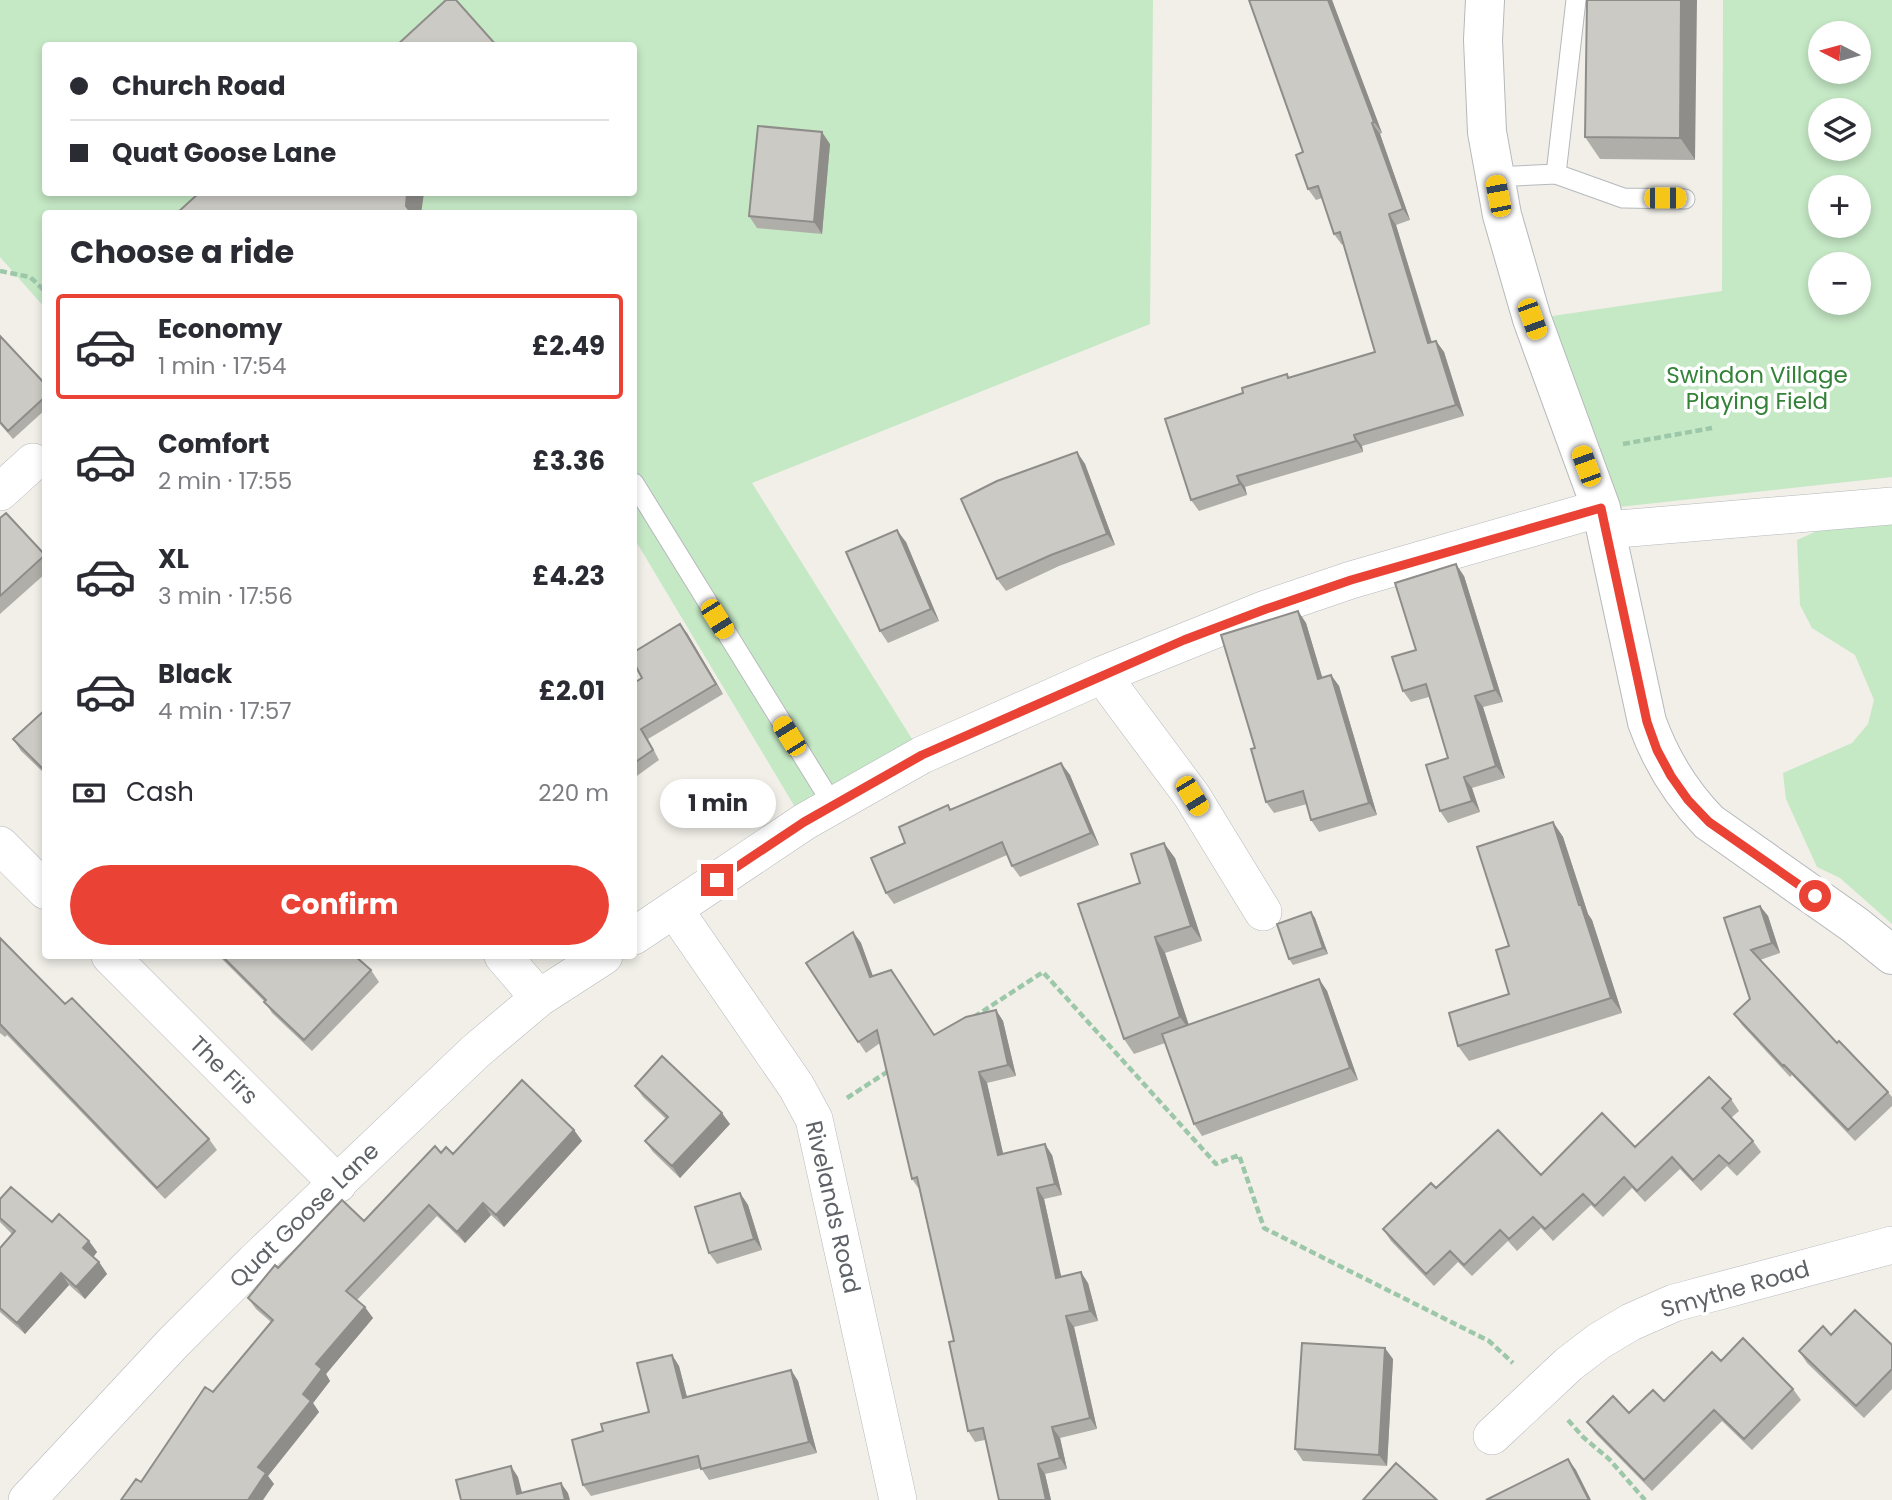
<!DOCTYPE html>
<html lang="en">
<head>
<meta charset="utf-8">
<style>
	:root { --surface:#fff; --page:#f2f2f3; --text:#2b2b33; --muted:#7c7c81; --line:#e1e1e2; --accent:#ea4335 }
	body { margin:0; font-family:Poppins,sans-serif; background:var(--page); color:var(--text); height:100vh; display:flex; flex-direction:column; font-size:26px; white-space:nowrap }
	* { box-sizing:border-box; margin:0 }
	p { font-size:23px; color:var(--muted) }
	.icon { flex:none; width:38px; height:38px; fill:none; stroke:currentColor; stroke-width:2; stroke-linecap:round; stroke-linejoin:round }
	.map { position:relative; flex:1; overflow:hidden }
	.sheet { position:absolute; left:42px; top:210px; width:595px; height:749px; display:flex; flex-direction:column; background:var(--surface); border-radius:7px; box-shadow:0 4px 10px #0003 }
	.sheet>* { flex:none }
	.guide { position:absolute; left:42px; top:42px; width:595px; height:154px; border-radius:7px; box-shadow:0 4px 10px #0003; display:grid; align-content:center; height:154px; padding:0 28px; background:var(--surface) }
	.needle { width:46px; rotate:276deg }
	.buttons { position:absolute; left:1808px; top:21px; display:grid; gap:14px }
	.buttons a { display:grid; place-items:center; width:63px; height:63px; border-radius:50%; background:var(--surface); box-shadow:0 4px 10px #0003; font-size:35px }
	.end { position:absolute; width:32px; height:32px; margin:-16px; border:9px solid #ea4335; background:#fff; box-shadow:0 0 0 4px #fff }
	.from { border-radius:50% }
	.bubble { position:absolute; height:49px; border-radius:24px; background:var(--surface); box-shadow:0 4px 10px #0003; font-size:23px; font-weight:700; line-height:49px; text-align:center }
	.car { position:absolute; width:21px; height:42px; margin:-21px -10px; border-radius:9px; box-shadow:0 0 5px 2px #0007; background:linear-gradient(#f5c518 24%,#345 0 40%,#f5c518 0 76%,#345 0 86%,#f5c518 0) }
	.guide b { display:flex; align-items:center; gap:24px; height:66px; font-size:26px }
	.guide b+b { border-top:2px solid var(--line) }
	.guide i { width:18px; height:18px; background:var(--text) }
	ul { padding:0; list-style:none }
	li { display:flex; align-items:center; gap:21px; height:105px; margin:0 14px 10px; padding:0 14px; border:4px solid transparent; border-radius:7px }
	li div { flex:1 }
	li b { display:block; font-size:26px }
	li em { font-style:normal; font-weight:700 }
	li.selected { border-color:var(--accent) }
	li>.icon { width:63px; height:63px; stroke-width:1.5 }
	h2 { padding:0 28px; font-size:32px; line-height:84px }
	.pay { display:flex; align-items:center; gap:18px; height:77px; padding:0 28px; font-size:26px }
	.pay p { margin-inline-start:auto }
	.action { display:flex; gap:14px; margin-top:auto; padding:14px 28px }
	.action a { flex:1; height:80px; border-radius:42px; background:var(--accent); color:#fff; font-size:28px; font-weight:700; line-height:80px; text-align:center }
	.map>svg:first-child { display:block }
</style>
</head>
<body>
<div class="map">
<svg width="1892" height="1500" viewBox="0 0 1892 1500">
	<rect width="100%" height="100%" fill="#f1efe8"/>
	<path fill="#c5e8c5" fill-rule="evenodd" d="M0 0H1153L1150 324 752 483 922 755 804 822 634 538V214H46L45 308 0 257ZM46 46H634V192H46Z
		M1723 0H1892V477L1610 508 1532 319 1722 291ZM1820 33H1858V72H1820ZM1820 110H1858V149H1820ZM1820 187H1858V226H1820ZM1820 264H1858V303H1820Z
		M1892 519V924L1840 878 1817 867 1786 799 1783 773 1852 743 1868 724 1874 700 1855 655 1812 628 1800 605 1797 540 1826 527Z"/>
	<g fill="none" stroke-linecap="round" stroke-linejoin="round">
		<defs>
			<path id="service" d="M1556 174 1576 0
				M1494 177 1556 174 1623 198 1685 199
				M634 483 833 805"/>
			<path id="minor" d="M0 492 33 462
				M1606 530 1892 506
				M1102 675 1192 796 1263 912
				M0 845 46 891
				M674 909 796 1086 814 1119 898 1500
				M634 936 804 822 922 755 1102 675 1266 609 1351 580 1601 508
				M110 956 338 1184
				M503 956 539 998
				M1492 1436 1569 1364 1599 1341 1631 1322 1674 1303 1892 1245
				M27 1500 173 1343 254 1262 476 1051 539 998 604 956"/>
			<path id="tertiary" d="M1485 0 1483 40 1487 132 1502 215 1532 319 1601 508 1647 722C1661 761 1680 792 1709 822L1855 925 1892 955"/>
		</defs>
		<use href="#service" stroke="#b5b8bc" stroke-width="21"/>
		<use href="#minor" stroke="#b5b8bc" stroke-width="38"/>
		<use href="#tertiary" stroke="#b5b8bc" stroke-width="40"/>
		<path stroke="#9cc7a9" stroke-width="4.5" stroke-dasharray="7 3.5" stroke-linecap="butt" d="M0 271 30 277 46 292
			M1623 444 1712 428
			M974 1017 1043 972 1216 1164 1239 1155 1264 1228 1489 1341 1513 1363
			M847 1098 890 1070
			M1568 1420 1583 1437 1609 1459 1645 1500"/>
		<use href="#service" stroke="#fff" stroke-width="19"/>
		<use href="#minor" stroke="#fff" stroke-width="37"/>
		<use href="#tertiary" stroke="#fff" stroke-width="38"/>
	</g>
	<path fill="#afaea9" d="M1332 0 1382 133 1380 134 1410 220 1396 225 1432 342 1436 341 1444 352 1464 416 1362 446 1363 452 1245 487 1247 495 1199 511 1191 500 1375 352 1343 244 1342 245 1334 234 1322 198 1316 200 1308 189 1303 152Z
		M1587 0 1695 160 1600 159 1585 137Z
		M830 144 822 234 757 228 749 216Z
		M0 336 46 385V409L13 439 0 424Z
		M1077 452 1085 464 1115 545 1059 566 1006 591 997 579Z
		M6 513 46 556V573L0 614V518Z
		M906 542 939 621 888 643 880 631Z
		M1464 576 1503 702 1483 707 1505 778 1472 788 1480 812 1448 823 1440 811 1448 758 1429 697 1411 702 1403 691 1416 650Z
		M1298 611 1306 623 1322 677 1331 675 1339 686 1377 815 1319 832 1311 820 1307 804 1274 813 1266 802Z
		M687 633 723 694 648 739 659 760 634 778V683L642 678Z
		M46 709V775L21 751 13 739Z
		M1061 763 1070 775 1099 845 1020 877 1012 866 1007 855 894 904 886 893 905 843 948 805 951 810Z
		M1553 822 1563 837 1588 914 1592 920 1622 1013 1469 1061 1458 1046 1509 994V946Z
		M1175 858 1202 941 1165 953 1189 1025 1319 979 1327 991 1358 1080 1202 1136 1194 1124 1165 1043 1134 1054 1124 1039 1140 883Z
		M1760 906 1768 916 1780 953 1760 960 1837 1043 1888 1092 1892 1097V1106L1855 1141 1792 1075 1790 1077 1742 1025 1734 1014 1750 999 1724 918Z
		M1311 912 1315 918 1328 954 1293 965 1289 959Z
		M853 932 861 943 873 976 935 1035 996 1010 1003 1021 1016 1076 987 1083 1003 1154 1052 1155 1062 1195 1044 1199 1061 1277 1088 1283 1098 1321 1074 1327 1097 1429 1060 1438 1067 1469 1045 1474 1051 1500H999L985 1440 975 1442 968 1431 954 1341 919 1189 912 1179 880 1043 866 1053 806 963Z
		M0 938 65 1004 209 1139 217 1150 165 1199 7 1035 5 1037 0 1033Z
		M219 956H355L371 970 379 982 312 1051 272 1013 265 1002Z
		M635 1086 730 1124 680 1178 653 1152 645 1141 666 1119 643 1097Z
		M1731 1099 1739 1111 1731 1118 1753 1141 1761 1152 1737 1176 1727 1166 1701 1191 1680 1169 1645 1202 1632 1188 1603 1217 1591 1205 1553 1241 1541 1228 1517 1251 1508 1241 1472 1276 1458 1262 1434 1286 1391 1241 1383 1229 1436 1188 1541 1175 1635 1147Z
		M574 1130 582 1141 504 1227 491 1215 465 1243 437 1216 357 1300 373 1318 326 1374 330 1381 313 1403 319 1412 268 1476 274 1484 141 1482 271 1322 256 1309 248 1298 278 1268 364 1221 441 1153 453 1154Z
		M740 1193 748 1205 762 1250 717 1264 709 1253Z
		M0 1199 52 1222 89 1241 97 1252 93 1257 99 1262 107 1274 85 1299 69 1285 25 1334 0 1312V1248L12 1234 0 1222Z
		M1831 1335 1892 1345V1389L1864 1418 1807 1363 1799 1351Z
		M672 1355 679 1366 687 1397 791 1370 798 1381 817 1453 709 1480 701 1468 591 1496 583 1485 649 1412Z
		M1393 1359 1387 1466 1303 1461 1295 1449Z
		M1721 1361 1793 1389 1801 1400 1752 1450 1722 1421 1652 1491 1595 1433 1587 1422 1629 1413 1664 1401Z"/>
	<path fill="#8f8d8a" d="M1328 0H1332L1382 133 1374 122Z
		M1681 0H1697L1695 160 1680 138Z
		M1372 123 1380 134 1410 220 1403 209Z
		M822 132 830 144 822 234 814 222Z
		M407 192H423L424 193 421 214H411L406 206Z
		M1389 214 1396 225 1435 354 1428 343Z
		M1436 341 1444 352 1464 416 1456 405Z
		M1354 435 1362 446 1363 452 1356 441Z
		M1077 452 1085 464 1115 545 1107 534Z
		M1237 476 1245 487 1247 495 1240 484Z
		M897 530 906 542 939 621 931 609Z
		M1456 564 1464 576 1503 702 1495 690Z
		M1298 611 1306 623 1326 690 1318 679Z
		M680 624 687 633 723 694 716 684Z
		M1331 675 1339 686 1377 815 1369 803Z
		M1475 696 1483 707 1505 778 1496 766Z
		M1061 763 1070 775 1099 845 1091 833Z
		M1464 777 1472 788 1480 812 1472 801Z
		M1553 822 1563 837 1588 914 1592 920 1622 1013 1611 998Z
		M1164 843 1175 858 1202 941 1191 926Z
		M1760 906 1768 916 1780 953 1772 943Z
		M1311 912 1315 918 1328 954 1323 948Z
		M853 932 861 943 877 988 870 977Z
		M1155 937 1165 953 1191 1032 1180 1017Z
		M1319 979 1327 991 1358 1080 1350 1068Z
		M996 1010 1003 1021 1016 1076 1008 1065Z
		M979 1072 987 1083 1006 1166 998 1155Z
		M722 1113 730 1124 680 1178 672 1166Z
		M574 1130 582 1141 504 1227 496 1215Z
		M1045 1144 1052 1155 1062 1195 1055 1184Z
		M1037 1188 1044 1199 1064 1289 1056 1278Z
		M740 1193 748 1205 762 1250 754 1239Z
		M483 1203 491 1215 465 1243 457 1232Z
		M89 1241 97 1252 91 1260 83 1248Z
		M99 1262 107 1274 85 1299 76 1287Z
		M1081 1272 1088 1283 1098 1321 1090 1311Z
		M61 1273 69 1285 25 1334 17 1323Z
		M365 1307 373 1318 326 1374 330 1381 313 1403 319 1412 268 1476 274 1484 263 1500H248L258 1467 303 1394 316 1364Z
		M1066 1316 1074 1327 1097 1429 1090 1418Z
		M1385 1348 1393 1359 1387 1466 1379 1455Z
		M672 1355 679 1366 690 1409 683 1398Z
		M791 1370 798 1381 817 1453 809 1442Z
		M1052 1427 1060 1438 1067 1469 1060 1458Z
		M1568 1459 1576 1470 1591 1500H1589Z
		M1038 1464 1045 1474 1051 1500H1046Z
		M511 1466 518 1477 524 1500 517 1494Z
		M561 1483 568 1493 570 1500H565Z"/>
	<path fill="#cccac5" stroke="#8f8d8a" stroke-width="2" d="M446 0H456L497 46H396Z
		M1249 0H1328L1374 122 1372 123 1403 209 1389 214 1428 343 1436 341 1456 405 1354 435 1356 441 1237 476 1240 484 1191 500 1165 419 1243 393 1242 388 1287 374 1288 378 1375 352 1340 232 1334 234 1318 186 1308 189 1296 155 1303 152Z
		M1587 0H1681L1680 138 1585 137Z
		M758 126 822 132 814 222 749 216Z
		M200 192H407L406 206 412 214H176Z
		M0 336 46 385V396L8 431 0 422Z
		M1077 452 1107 534 1051 555 997 579 961 499 997 481Z
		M6 513 45 555 0 596V518Z
		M897 530 931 609 880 631 846 552Z
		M1456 564 1495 690 1475 696 1496 766 1464 777 1472 801 1440 811 1426 765 1448 758 1426 684 1403 691 1392 657 1416 650 1395 583Z
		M1298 611 1318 679 1331 675 1369 803 1311 820 1303 791 1266 802 1251 749 1255 748 1221 635Z
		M680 624 716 684 641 729 653 750 634 763V683L642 678 634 663V652Z
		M46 709V772L13 739Z
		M1061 763 1091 833 1012 866 1002 842 886 893 871 858 905 843 899 827 948 805 950 810Z
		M1553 822 1579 905H1581L1611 998 1458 1046 1449 1013 1509 994 1496 950 1509 946 1477 847Z
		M1164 843 1191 926 1155 937 1180 1017 1124 1039 1078 904 1140 883 1131 854Z
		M1760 906 1772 943 1751 950 1837 1043 1839 1041 1888 1092 1848 1130 1784 1065 1783 1066 1734 1014 1750 999 1724 918Z
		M1311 912 1323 948 1289 959 1277 924Z
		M853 932 870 977 891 970 934 1035 966 1017 996 1010 1008 1065 979 1072 998 1155 1045 1144 1055 1184 1037 1188 1056 1278 1081 1272 1090 1311 1066 1316 1090 1418 1052 1427 1060 1458 1038 1464 1046 1500H999L983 1428 968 1431 949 1342 954 1341 917 1177 912 1179 877 1030 858 1042 806 963Z
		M0 938 65 1004 72 998 209 1139 157 1188 0 1024Z
		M222 956H355L371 970 304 1040 264 1002 266 1000Z
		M1319 979 1350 1068 1194 1124 1162 1034Z
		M662 1056 722 1113 672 1166 645 1141 668 1117 635 1086Z
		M1709 1077 1731 1099 1722 1108 1753 1141 1729 1164 1719 1155 1693 1180 1672 1157 1637 1191 1624 1177 1595 1206 1583 1194 1545 1229 1533 1217 1509 1239 1500 1230 1464 1265 1450 1251 1426 1274 1383 1229 1431 1183 1436 1188 1498 1130 1541 1175 1602 1113 1635 1147Z
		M522 1080 574 1130 496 1215 483 1203 457 1232 429 1205 346 1291 365 1307 316 1364 322 1369 303 1394 311 1401 258 1467 266 1473 248 1500H121L136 1479 141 1482 205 1387 213 1392 273 1320 248 1298 275 1265 278 1268 342 1200 364 1221 435 1146 441 1153 446 1147 453 1154Z
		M11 1187 52 1222 59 1214 89 1241 83 1248 99 1262 76 1287 61 1273 17 1323 0 1308V1248L15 1231 0 1218V1199Z
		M740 1193 754 1239 709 1253 695 1207Z
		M1855 1310 1892 1345V1369L1856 1406 1799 1351 1823 1326 1831 1335Z
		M1743 1338 1793 1389 1744 1439 1714 1410 1644 1480 1587 1422 1613 1396 1629 1413 1653 1390 1664 1401 1712 1352 1721 1361Z
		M1302 1343 1385 1348 1379 1455 1295 1449Z
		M672 1355 683 1398 791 1370 809 1442 701 1469 698 1456 583 1485 572 1440 603 1431 601 1424 649 1412 637 1363Z
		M1568 1459 1589 1500H1486Z
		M1396 1463 1437 1500H1363Z
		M511 1466 517 1494 561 1483 565 1500H461L456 1480Z"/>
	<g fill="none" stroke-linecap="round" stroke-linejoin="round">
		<path stroke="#ea4335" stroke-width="9" d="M717 880 804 822 922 755 1184 640 1266 609 1351 580 1601 508 1647 722 1657 750 1671 776 1688 800 1709 822 1815 896"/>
	</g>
	<g text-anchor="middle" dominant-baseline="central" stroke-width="7" stroke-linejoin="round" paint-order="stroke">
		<g font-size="23" fill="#348238" stroke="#fff">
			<text x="1757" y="375">Swindon Village<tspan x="1757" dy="26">Playing Field</tspan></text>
		</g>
		<g font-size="23" fill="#5f6368" stroke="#fff">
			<text transform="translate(224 1070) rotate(45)">The Firs</text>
			<text transform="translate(833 1207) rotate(77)">Rivelands Road</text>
			<text transform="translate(304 1215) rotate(-44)">Quat Goose Lane</text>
			<text transform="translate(1735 1289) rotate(-16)">Smythe Road</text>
		</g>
	</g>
</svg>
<div class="buttons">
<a><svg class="needle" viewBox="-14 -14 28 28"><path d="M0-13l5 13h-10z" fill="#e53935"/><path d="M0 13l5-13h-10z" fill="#7c7c81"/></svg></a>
<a><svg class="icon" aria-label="layers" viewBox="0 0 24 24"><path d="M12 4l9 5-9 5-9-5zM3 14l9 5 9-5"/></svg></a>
<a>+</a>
<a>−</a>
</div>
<i class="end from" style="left:1815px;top:896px"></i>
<i class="end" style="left:717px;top:880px"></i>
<div class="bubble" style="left:660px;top:779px;width:116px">1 min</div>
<i class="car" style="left:1498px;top:196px;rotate:349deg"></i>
<i class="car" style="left:1665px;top:198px;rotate:90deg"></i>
<i class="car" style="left:1532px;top:319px;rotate:160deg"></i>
<i class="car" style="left:1586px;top:466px;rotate:340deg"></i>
<i class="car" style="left:717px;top:619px;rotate:148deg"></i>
<i class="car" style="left:789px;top:736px;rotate:328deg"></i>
<i class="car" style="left:1192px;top:796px;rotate:149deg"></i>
<div class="guide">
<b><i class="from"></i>Church Road</b>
<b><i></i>Quat Goose Lane</b>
</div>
<section class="sheet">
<h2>Choose a ride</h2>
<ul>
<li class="selected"><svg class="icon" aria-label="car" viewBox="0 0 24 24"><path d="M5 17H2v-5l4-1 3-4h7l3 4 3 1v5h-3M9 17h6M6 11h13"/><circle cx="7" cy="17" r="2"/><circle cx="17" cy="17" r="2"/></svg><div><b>Economy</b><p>1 min · 17:54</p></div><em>£2.49</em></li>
<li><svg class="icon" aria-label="car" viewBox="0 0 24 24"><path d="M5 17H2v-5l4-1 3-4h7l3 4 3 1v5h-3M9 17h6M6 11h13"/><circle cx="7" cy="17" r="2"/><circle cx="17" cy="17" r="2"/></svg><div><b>Comfort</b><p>2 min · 17:55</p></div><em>£3.36</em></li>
<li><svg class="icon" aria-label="car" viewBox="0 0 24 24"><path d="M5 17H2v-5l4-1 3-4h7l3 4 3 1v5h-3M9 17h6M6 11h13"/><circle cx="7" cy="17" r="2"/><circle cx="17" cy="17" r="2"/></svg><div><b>XL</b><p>3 min · 17:56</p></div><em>£4.23</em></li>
<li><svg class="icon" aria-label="car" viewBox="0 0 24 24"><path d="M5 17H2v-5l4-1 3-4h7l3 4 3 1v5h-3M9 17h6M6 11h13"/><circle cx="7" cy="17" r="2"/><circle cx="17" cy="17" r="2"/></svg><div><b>Black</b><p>4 min · 17:57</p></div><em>£2.01</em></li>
</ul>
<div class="pay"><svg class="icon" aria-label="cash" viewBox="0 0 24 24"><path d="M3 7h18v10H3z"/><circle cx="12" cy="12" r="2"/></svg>Cash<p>220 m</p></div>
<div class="action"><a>Confirm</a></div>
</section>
</div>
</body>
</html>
